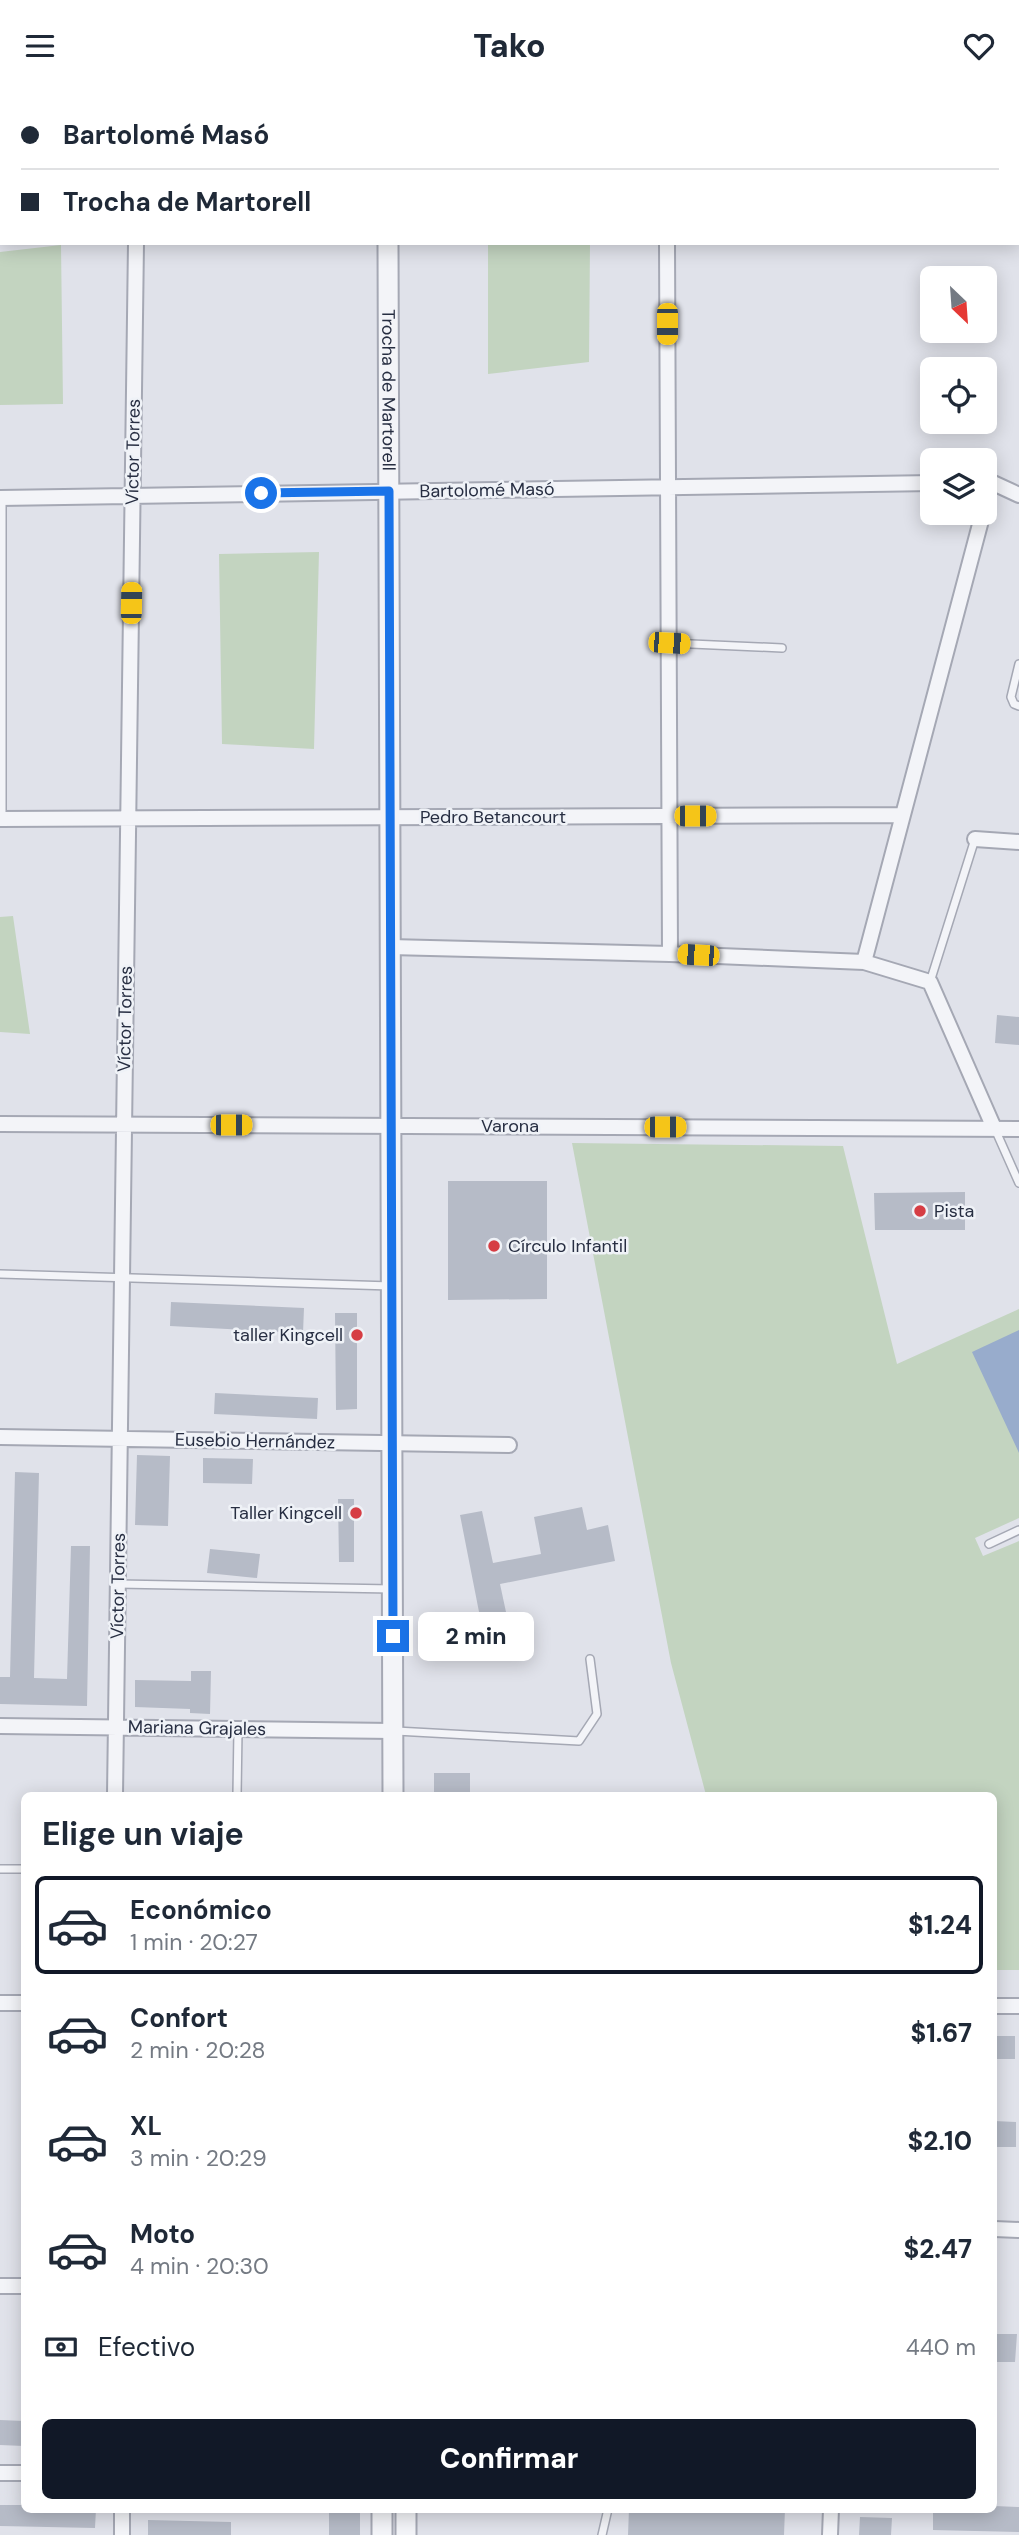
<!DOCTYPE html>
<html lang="es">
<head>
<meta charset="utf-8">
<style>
	:root { --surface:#fff; --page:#f2f2f3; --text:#1f2937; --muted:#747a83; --line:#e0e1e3; --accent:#111827 }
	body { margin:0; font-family:"DM Sans",sans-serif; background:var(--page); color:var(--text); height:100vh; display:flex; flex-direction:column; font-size:26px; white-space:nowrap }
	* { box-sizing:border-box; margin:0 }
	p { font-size:23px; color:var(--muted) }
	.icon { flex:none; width:38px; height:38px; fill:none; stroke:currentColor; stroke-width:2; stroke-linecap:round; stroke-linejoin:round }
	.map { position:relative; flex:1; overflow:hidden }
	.details { position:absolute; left:21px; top:1701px; width:976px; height:721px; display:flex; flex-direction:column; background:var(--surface); border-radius:10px; box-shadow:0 4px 18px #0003 }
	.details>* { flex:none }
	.hud { position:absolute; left:0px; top:0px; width:1020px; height:154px; box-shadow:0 4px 18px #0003; display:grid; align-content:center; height:154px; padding:0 21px; background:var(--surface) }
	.needle { width:46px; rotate:155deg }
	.fabs { position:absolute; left:920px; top:175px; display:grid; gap:14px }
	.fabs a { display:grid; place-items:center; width:77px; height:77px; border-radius:10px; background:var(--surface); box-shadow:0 4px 18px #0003; font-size:35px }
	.end { position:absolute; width:32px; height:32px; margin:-16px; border:9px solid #1a73e8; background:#fff; box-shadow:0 0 0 4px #fff }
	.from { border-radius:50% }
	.bubble { position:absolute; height:49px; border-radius:10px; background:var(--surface); box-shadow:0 4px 18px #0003; font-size:23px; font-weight:800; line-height:49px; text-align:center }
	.car { position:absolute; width:21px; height:42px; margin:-21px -10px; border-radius:9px; box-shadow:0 0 5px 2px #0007; background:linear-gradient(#f5c518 24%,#345 0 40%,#f5c518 0 76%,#345 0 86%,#f5c518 0) }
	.hud b { display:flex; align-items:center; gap:24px; height:66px; font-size:26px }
	.hud b+b { border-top:2px solid var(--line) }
	.hud i { width:18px; height:18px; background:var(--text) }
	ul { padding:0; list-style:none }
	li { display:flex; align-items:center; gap:21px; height:98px; margin:0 14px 10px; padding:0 7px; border:4px solid transparent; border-radius:10px }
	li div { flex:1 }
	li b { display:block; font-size:26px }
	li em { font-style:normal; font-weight:800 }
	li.selected { border-color:var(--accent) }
	li>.icon { width:63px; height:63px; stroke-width:1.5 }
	h2 { padding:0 21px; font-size:32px; line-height:84px }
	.pay { display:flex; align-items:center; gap:18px; height:77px; padding:0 21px; font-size:26px }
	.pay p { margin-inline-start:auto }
	.button { display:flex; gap:14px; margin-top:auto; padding:14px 21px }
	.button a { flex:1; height:80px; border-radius:10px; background:var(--accent); color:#fff; font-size:28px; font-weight:800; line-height:80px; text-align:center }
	header { display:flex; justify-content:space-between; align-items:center; height:91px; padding:0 21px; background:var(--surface); font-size:32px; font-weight:800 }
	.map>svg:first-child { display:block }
</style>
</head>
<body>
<header><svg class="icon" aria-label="menu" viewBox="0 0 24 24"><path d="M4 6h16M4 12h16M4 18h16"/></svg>Tako<svg class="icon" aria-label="heart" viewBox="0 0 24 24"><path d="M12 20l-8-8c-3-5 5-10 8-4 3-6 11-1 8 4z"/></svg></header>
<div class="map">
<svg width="1019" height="2444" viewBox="0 0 1019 2444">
	<rect width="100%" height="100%" fill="#e0e2ea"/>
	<path fill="#c3d4c0" d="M488 152H590L589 271 488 283Z
		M61 154 63 313 0 314V161Z
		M319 461 314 658 222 653 219 463Z
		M13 825 30 943 0 941V826Z
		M572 1052 843 1055 897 1273 1019 1218V1427L975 1447 983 1465 1019 1450V1879H994V1704H706L671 1572Z"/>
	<path fill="#98accc" d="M1019 1239V1362L972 1261Z"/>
	<path fill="#b6bbc7" d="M997 924 1019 926V954L995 952Z
		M448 1090H547V1208L448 1209Z
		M965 1101V1139H875L874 1102Z
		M171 1211 304 1217 303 1242 170 1235Z
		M335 1222H357V1318L336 1319Z
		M215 1302 318 1307 317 1328 214 1323Z
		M137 1364 170 1365 168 1435 135 1434Z
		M203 1367 253 1368 252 1393 203 1392Z
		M15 1381 39 1382 34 1587 67 1588 71 1455H90L87 1615 0 1613V1586H10Z
		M338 1408H354V1471H339Z
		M582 1416 587 1439 608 1434 615 1470 500 1493 506 1521 480 1526 460 1424 482 1420 493 1472 541 1463 534 1426Z
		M210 1458 260 1463 257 1487 207 1482Z
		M191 1580H211L210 1623 190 1622V1618L135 1616V1589L191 1590Z
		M434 1682H470V1704H434Z
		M994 1945H1015V1968H994Z
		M994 2030 1016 2031V2056H994Z
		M994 2243H1017L1015 2271H994Z
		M0 2329 24 2330V2355L0 2354Z
		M0 2414H24V2418H96L95 2437 0 2435Z
		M994 2415 1019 2416V2441L933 2439V2418H994Z
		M329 2418H360V2444H329Z
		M629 2418H785L784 2444H628Z
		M860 2426 892 2427 891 2444H859Z
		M148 2429 231 2431V2444H148Z"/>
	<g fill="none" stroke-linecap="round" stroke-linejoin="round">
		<defs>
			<path id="service" d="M669 552 782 557
				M1019 573 1011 606 1014 613 1019 615
				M2 728V407
				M930 891 975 748
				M995 1038 1019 1092
				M0 1183 391 1195
				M989 1453 1019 1439
				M118 1493 392 1498
				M396 1640 579 1650 597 1623 590 1568
				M237 1704 238 1639
				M0 1778H24
				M602 2444 608 2418"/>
			<path id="minor" d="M387 0V2
				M666 0V2
				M138 2V0
				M667 152 670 863
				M985 391H991L1019 404
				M0 407 933 392
				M985 412 991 391
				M0 728 901 724
				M975 748 1019 751
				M390 856 670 863 864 871 930 891 994 1037
				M864 871 983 422
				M0 1033 1019 1038
				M0 1346 509 1354
				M0 1635 393 1640
				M115 1704 136 152
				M0 1912H24
				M994 1915H1019
				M994 2138 1019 2139
				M0 2195H24
				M0 2382H24
				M122 2418V2444
				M830 2444 831 2418"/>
			<g id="tertiary">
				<path id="s1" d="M388 152 393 1704"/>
				<path d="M382 2444V2418"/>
				<path d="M406 2444V2418"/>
			</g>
			<path id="primary" d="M0 33H2
				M1018 97H1019"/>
		</defs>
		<use href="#service" stroke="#a5a8b4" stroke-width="10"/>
		<use href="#minor" stroke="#a5a8b4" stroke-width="18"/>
		<use href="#tertiary" stroke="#a5a8b4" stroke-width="23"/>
		<use href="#primary" stroke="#9ea5b6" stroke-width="26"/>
		<use href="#service" stroke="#f3f4f8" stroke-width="7"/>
		<use href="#minor" stroke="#f3f4f8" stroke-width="14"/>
		<use href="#tertiary" stroke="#f3f4f8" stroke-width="19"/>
		<use href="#primary" stroke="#fff" stroke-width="23"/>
	</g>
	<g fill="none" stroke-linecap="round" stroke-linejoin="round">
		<path stroke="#1a73e8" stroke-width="9" d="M261 402 389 400 393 1545"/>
	</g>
	<g fill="#d63d44" stroke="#eff2f7" stroke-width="2.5">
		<circle cx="920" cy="1120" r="7"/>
		<circle cx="494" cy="1155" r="7"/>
		<circle cx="357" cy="1244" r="7"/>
		<circle cx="356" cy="1422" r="7"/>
	</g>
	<g text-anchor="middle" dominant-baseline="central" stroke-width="5" stroke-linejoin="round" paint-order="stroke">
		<g font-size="18" fill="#272e42" stroke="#eff2f7">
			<text stroke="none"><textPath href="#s1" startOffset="147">Trocha de Martorell</textPath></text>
			<text transform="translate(133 361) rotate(-89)">Víctor Torres</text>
			<text transform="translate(487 399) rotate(-1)">Bartolomé Masó</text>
			<text x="493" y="726">Pedro Betancourt</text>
			<text transform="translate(125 928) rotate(-89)">Víctor Torres</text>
			<text x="510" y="1035">Varona</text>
			<text transform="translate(255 1350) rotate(1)">Eusebio Hernández</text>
			<text transform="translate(118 1495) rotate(-89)">Víctor Torres</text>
			<text transform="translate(197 1637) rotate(1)">Mariana Grajales</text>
		</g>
		<g font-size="18" fill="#272e42" stroke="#eff2f7" text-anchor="start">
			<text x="934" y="1120">Pista</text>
			<text x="508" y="1155">Círculo Infantil</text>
			<text x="343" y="1244" text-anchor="end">taller Kingcell</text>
			<text x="342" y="1422" text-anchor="end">Taller Kingcell</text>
		</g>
	</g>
</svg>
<div class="fabs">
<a><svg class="needle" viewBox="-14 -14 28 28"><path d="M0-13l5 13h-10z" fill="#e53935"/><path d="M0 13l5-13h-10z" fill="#747a83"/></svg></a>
<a><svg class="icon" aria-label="locate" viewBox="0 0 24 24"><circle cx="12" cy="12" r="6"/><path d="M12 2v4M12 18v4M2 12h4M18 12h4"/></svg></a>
<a><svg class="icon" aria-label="layers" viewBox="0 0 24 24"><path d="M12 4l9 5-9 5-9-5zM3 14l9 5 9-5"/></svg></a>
</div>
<i class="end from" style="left:261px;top:402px"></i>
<i class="end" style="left:393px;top:1545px"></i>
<div class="bubble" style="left:418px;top:1521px;width:116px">2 min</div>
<i class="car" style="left:667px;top:233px;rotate:180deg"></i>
<i class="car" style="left:131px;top:512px;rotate:1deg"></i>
<i class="car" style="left:669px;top:552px;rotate:93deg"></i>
<i class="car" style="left:695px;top:725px;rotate:90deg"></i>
<i class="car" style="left:698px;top:864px;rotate:273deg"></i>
<i class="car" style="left:231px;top:1034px;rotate:90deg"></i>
<i class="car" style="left:665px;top:1036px;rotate:90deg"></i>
<div class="hud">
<b><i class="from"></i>Bartolomé Masó</b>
<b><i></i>Trocha de Martorell</b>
</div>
<section class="details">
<h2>Elige un viaje</h2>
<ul>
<li class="selected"><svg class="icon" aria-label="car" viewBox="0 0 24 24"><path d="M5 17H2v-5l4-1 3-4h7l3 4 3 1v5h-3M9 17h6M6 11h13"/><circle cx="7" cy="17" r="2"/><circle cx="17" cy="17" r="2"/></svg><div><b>Económico</b><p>1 min · 20:27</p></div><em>$1.24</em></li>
<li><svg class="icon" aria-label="car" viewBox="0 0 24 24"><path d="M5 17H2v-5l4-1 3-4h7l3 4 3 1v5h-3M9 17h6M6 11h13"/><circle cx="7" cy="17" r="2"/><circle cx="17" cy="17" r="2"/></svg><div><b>Confort</b><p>2 min · 20:28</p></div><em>$1.67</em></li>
<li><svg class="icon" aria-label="car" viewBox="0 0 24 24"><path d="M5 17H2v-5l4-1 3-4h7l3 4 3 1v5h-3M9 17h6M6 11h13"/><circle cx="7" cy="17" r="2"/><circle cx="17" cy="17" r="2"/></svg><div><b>XL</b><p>3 min · 20:29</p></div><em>$2.10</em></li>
<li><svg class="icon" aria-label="car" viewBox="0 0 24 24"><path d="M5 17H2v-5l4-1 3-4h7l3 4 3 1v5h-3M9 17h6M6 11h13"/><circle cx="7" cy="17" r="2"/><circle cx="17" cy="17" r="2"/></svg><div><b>Moto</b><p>4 min · 20:30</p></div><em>$2.47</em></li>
</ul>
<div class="pay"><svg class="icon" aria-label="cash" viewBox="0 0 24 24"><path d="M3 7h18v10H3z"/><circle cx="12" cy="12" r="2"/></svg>Efectivo<p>440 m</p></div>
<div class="button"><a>Confirmar</a></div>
</section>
</div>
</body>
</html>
